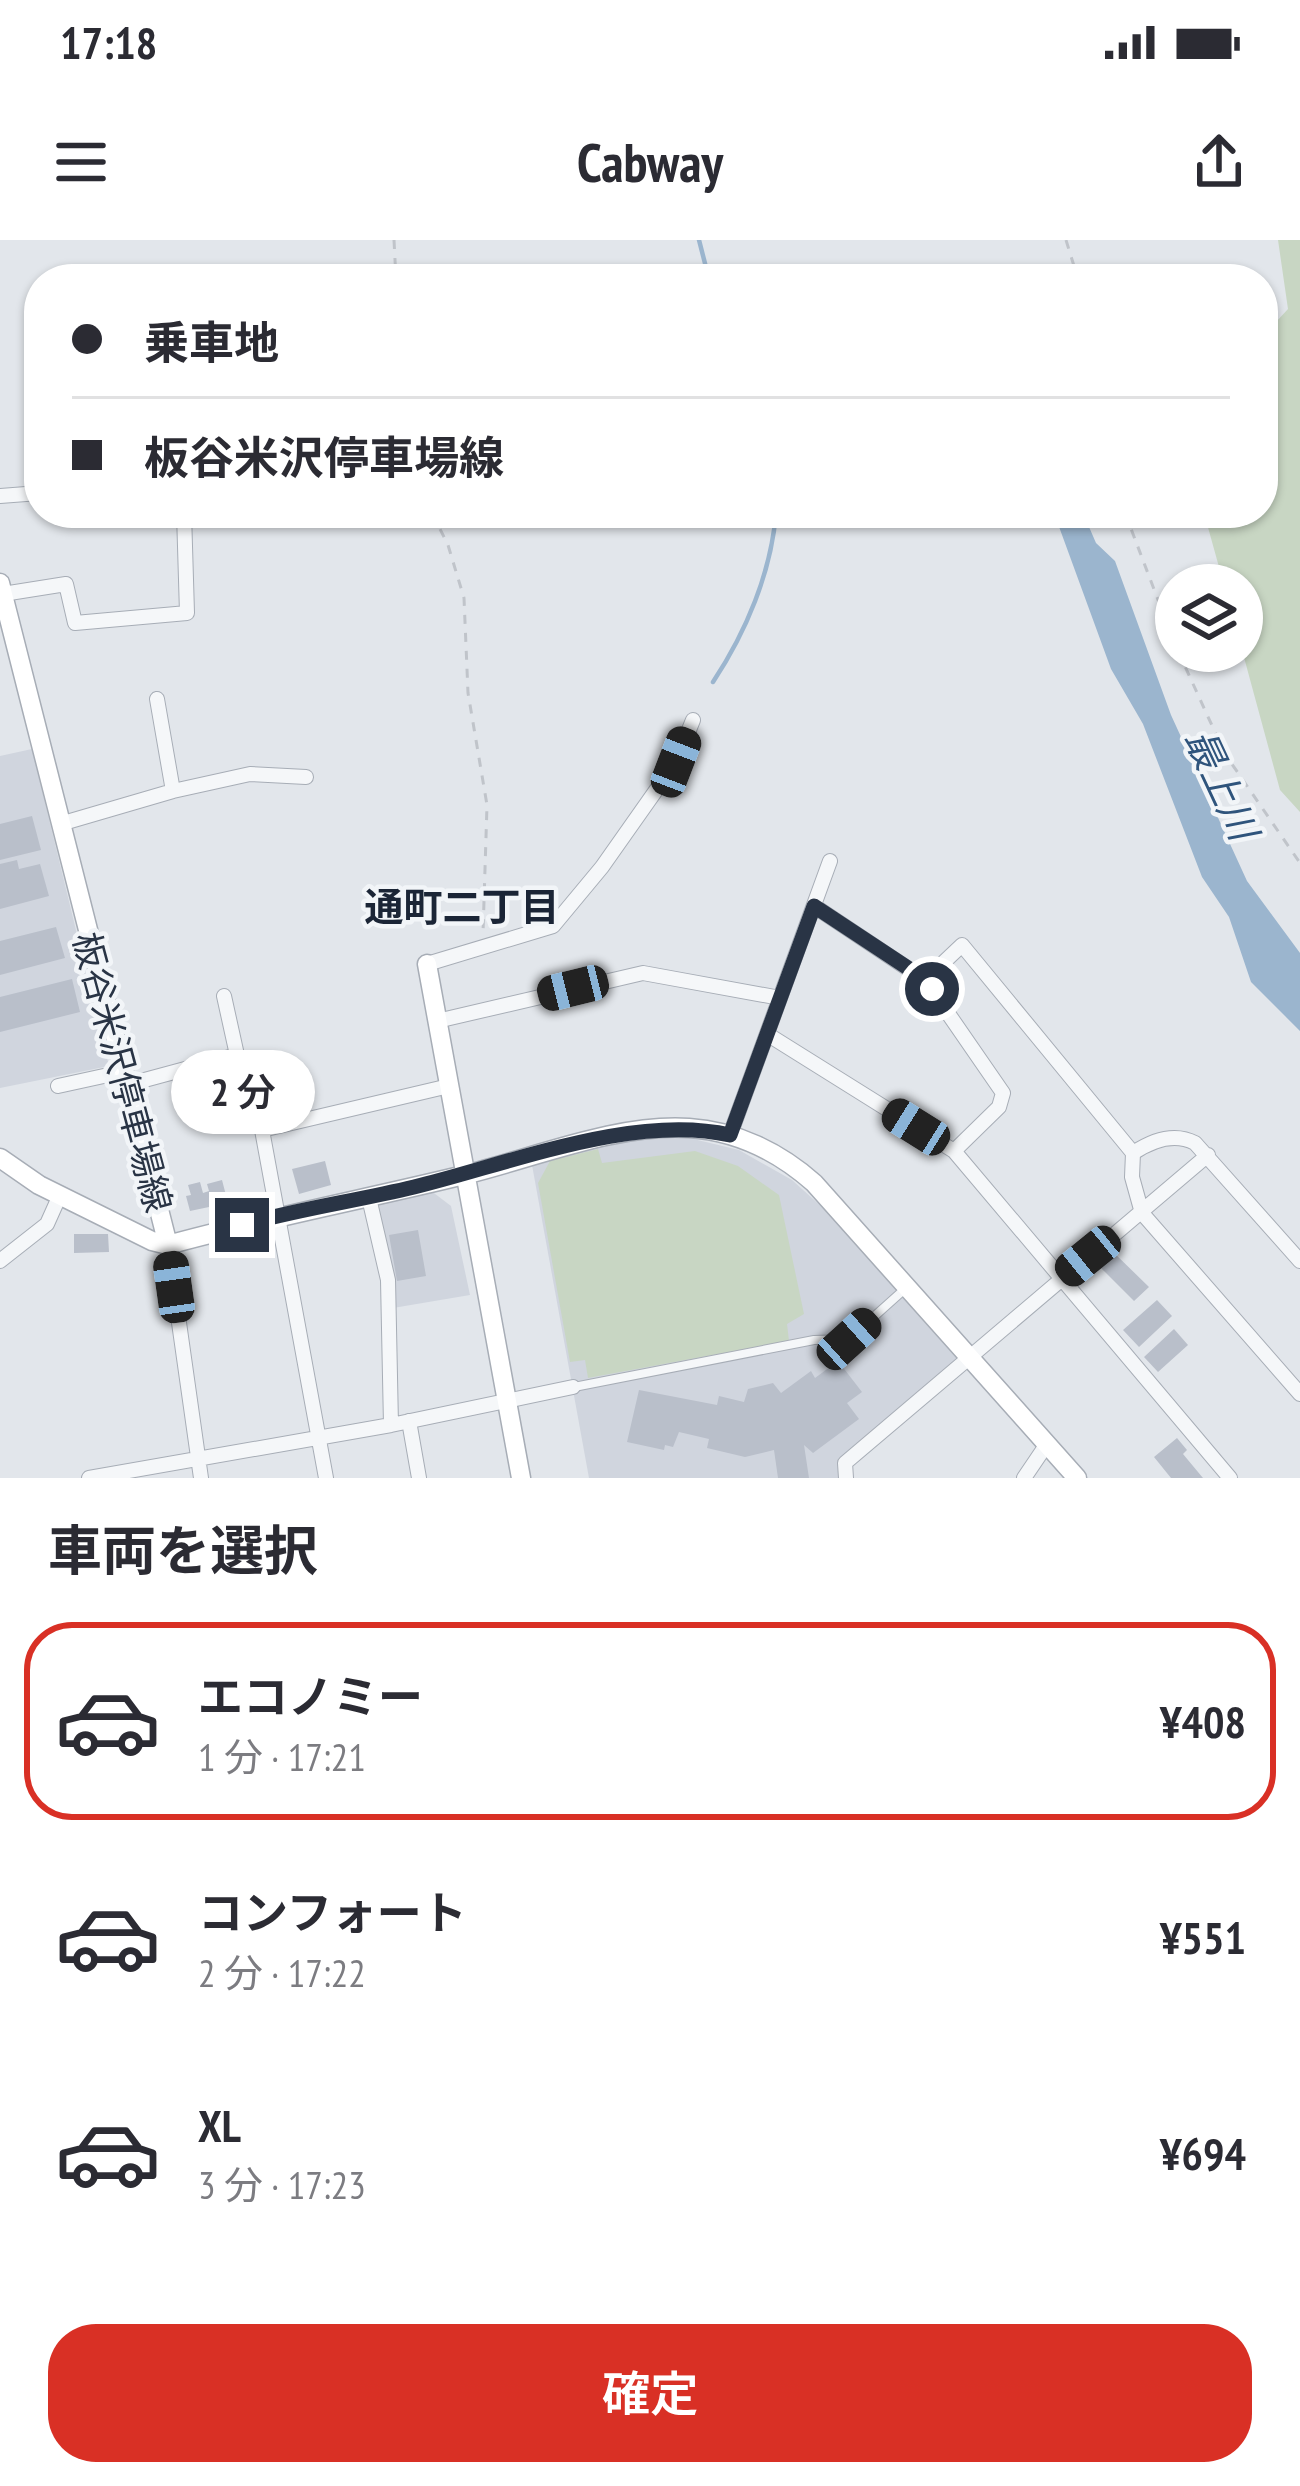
<!DOCTYPE html>
<html lang="ja">
<head>
<meta charset="utf-8">
<style>
	:root { --surface:#fff; --page:#f2f2f3; --text:#2b2b33; --muted:#7c7c81; --line:#e1e1e2; --accent:#d93025 }
	body { margin:0; font-family:"PT Sans Narrow","Noto Sans JP",sans-serif; background:var(--page); color:var(--text); height:100vh; display:flex; flex-direction:column; font-size:45px; white-space:nowrap }
	* { box-sizing:border-box; margin:0 }
	p { font-size:39px; color:var(--muted) }
	.icon { flex:none; width:66px; height:66px; fill:none; stroke:currentColor; stroke-width:2; stroke-linecap:round; stroke-linejoin:round }
	.map { position:relative; height:1238px; overflow:hidden }
	.details { display:flex; flex-direction:column; background:var(--surface); flex:1 }
	.details>* { flex:none }
	.hud { position:absolute; left:24px; top:24px; width:1254px; height:264px; border-radius:48px; box-shadow:0 3px 9px #0004; display:grid; align-content:center; height:264px; padding:0 48px; background:var(--surface) }
	.controls { position:absolute; left:1155px; top:324px; display:grid; gap:24px }
	.controls a { display:grid; place-items:center; width:108px; height:108px; border-radius:50%; background:var(--surface); box-shadow:0 3px 9px #0004; font-size:60px }
	.end { position:absolute; width:54px; height:54px; margin:-27px; border:15px solid #293445; background:#fff; box-shadow:0 0 0 6px #fff }
	.from { border-radius:50% }
	.bubble { position:absolute; height:84px; border-radius:42px; background:var(--surface); box-shadow:0 3px 9px #0004; font-size:39px; font-weight:600; line-height:84px; text-align:center }
	.car { position:absolute; width:36px; height:72px; margin:-36px -18px; border-radius:15px; box-shadow:0 0 9px 3px #0007; background:linear-gradient(#222 24%,#8ab4d8 0 40%,#222 0 76%,#8ab4d8 0 86%,#222 0) }
	.hud b { display:flex; align-items:center; gap:42px; height:114px; font-size:45px }
	.hud b+b { border-top:3px solid var(--line) }
	.hud i { width:30px; height:30px; background:var(--text) }
	ul { padding:0; list-style:none }
	li { display:flex; align-items:center; gap:36px; height:198px; margin:0 24px 18px; padding:0 24px; border:6px solid transparent; border-radius:48px }
	li div { flex:1 }
	li b { display:block; font-size:45px }
	li em { font-style:normal; font-weight:600 }
	li.on { border-color:var(--accent) }
	li>.icon { width:108px; height:108px; stroke-width:1.5 }
	h2 { padding:0 48px; font-size:54px; line-height:144px }
	.action { display:flex; gap:24px; margin-top:auto; padding:24px 48px }
	.action a { flex:1; height:138px; border-radius:48px; background:var(--accent); color:#fff; font-size:48px; font-weight:600; line-height:138px; text-align:center }
	.status { display:flex; justify-content:space-between; align-items:center; height:84px; padding:0 60px; background:var(--surface); direction:ltr }
	.status svg { height:33px; fill:currentColor }
	header { display:flex; justify-content:space-between; align-items:center; height:156px; padding:0 48px; background:var(--surface); font-size:54px; font-weight:600 }
	.map>svg:first-child { display:block }
</style>
</head>
<body>
<div class="status"><b>17:18</b><svg viewBox="0 0 49 12"><path d="M0 12V9h3v3zM5 12V6h3v6zM10 12V3h3v9zM15 12V0h3v12zM26 1h20v11H26zM47 4h2v5h-2z"/></svg></div>
<header><svg class="icon" aria-label="menu" viewBox="0 0 24 24"><path d="M4 6h16M4 12h16M4 18h16"/></svg>Cabway<svg class="icon" aria-label="share" viewBox="0 0 24 24"><path d="M12 15V3M7 8l5-5 5 5M5 13v7h14v-7"/></svg></header>
<div class="map">
<svg width="1300" height="1238" viewBox="0 0 1300 1238">
	<rect width="100%" height="100%" fill="#e2e6eb"/>
	<path fill="#d0d5de" d="M32 509 109 826 0 848V516Z
		M681 896 739 910 792 940 823 968 958 1120 840 1238H589L532 925 617 901Z
		M430 950 451 966 470 1055 393 1068 376 970 380 960Z"/>
	<path fill="#c8d6c3" d="M1278 0H1300V572L1280 550 1242 410V345H1224L1204 273H1263V96L1288 69Z
		M598 909 602 923 695 911 738 926 779 955 804 1074 787 1084 789 1101 588 1138 585 1120 570 1122 538 943 550 921Z"/>
	<path fill="#9bb5ce" d="M1054 273H1083L1096 303 1115 321 1171 475 1247 641 1300 713V791L1251 742 1229 677 1202 637 1143 484 1111 429Z"/>
	<g fill="none" stroke-linecap="round" stroke-linejoin="round">
		<path stroke="#9bb5ce" stroke-width="4.5" d="M699 0 709 39
			M713 442C746 392 771 333 776 273"/>
	</g>
	<path fill="#b9bfca" d="M32 576 41 610 0 620V584Z
		M17 620 19 629 40 624 49 656 0 669V624Z
		M56 687 65 718 0 735V701Z
		M72 739 80 772 0 792V757Z
		M325 921 331 945 299 954 292 929Z
		M222 940 228 963 190 971 186 956 191 955 188 945 200 942 203 953 209 951 207 944Z
		M418 990 426 1036 397 1041 389 995Z
		M74 994H108L109 1012 74 1013Z
		M1109 1008 1149 1047 1134 1061 1095 1022Z
		M1157 1060 1172 1076 1139 1107 1123 1090Z
		M1174 1089 1188 1105 1158 1132 1144 1117Z
		M838 1121 862 1152 847 1163 859 1179 813 1213 804 1205 809 1238H778L774 1210 745 1217 707 1208 709 1199 679 1192 673 1207 665 1205 664 1210 627 1202 639 1150 717 1165 719 1156 744 1162 748 1149 773 1143 781 1153 811 1131 815 1138Z
		M1177 1198 1187 1210 1183 1214 1203 1238H1171L1154 1217Z"/>
	<g fill="none" stroke-linecap="round" stroke-linejoin="round">
		<defs>
			<path id="lane" d="M574 1147 814 1100 849 1099 907 1047"/>
			<path id="street" d="M0 256 39 253
				M3 354 66 344 75 383 187 373 184 273
				M157 459 173 551
				M60 584 173 551 250 534 306 537
				M814 666 925 740 1003 853 999 867 954 911
				M427 724 553 686 602 627 676 522 693 480
				M925 740 962 705 1133 913 1132 937 1142 973 1300 1154
				M224 756 237 815 262 890 326 1238
				M437 781 643 733 780 758
				M767 794 954 911 1230 1238
				M126 845 237 815
				M58 846 122 832
				M262 890 449 846
				M730 895 830 621
				M1133 913C1151 901 1174 892 1195 903L1300 1021
				M369 958 388 1040 391 1185
				M168 1005 201 1238
				M0 1021 47 984 60 955
				M409 1181 419 1238
				M89 1238 391 1185 573 1147
				M846 1238 845 1223 1208 915
				M1024 1238 1047 1204"/>
			<path id="secondary" d="M0 343 168 1005
				M427 724 521 1238
				M0 918 39 945 152 1001 168 1005C266 978 366 959 464 935 534 918 618 883 689 888 736 891 779 912 814 943L1077 1238"/>
		</defs>
		<use href="#lane" stroke="#a7adb6" stroke-width="10"/>
		<use href="#street" stroke="#a7adb6" stroke-width="16"/>
		<use href="#secondary" stroke="#a7adb6" stroke-width="21"/>
		<path stroke="#c0c4ca" stroke-width="3" stroke-dasharray="9 9" stroke-linecap="butt" d="M394 0 396 39
			M1066 0 1078 39
			M432 273 448 305 464 358 468 453 487 565 483 693
			M1125 273 1176 407
			M1178 411 1225 514 1300 623"/>
		<use href="#lane" stroke="#f5f7f9" stroke-width="8"/>
		<use href="#street" stroke="#f5f7f9" stroke-width="14"/>
		<use href="#secondary" stroke="#fff" stroke-width="18"/>
	</g>
	<g fill="none" stroke-linecap="round" stroke-linejoin="round">
		<path stroke="#293445" stroke-width="15" d="M242 985C298 969 356 961 414 947 509 924 634 873 730 895L814 666 926 740 932 749"/>
	</g>
	<g text-anchor="middle" dominant-baseline="central" stroke-width="9" stroke-linejoin="round" paint-order="stroke">
		<g font-size="36" fill="#293445" stroke="#f2f5f8">
			<text transform="translate(123 832) rotate(75)">板谷米沢停車場線</text>
		</g>
		<g font-size="39" font-style="italic" fill="#2f547c" stroke="#f2f5f8">
			<text transform="translate(1222 544) rotate(65)">最上川</text>
		</g>
		<g font-size="39" font-weight="bold" fill="#1b2536" stroke="#f2f5f8">
			<text x="462" y="666">通町二丁目</text>
		</g>
	</g>
</svg>
<div class="controls">
<a><svg class="icon" aria-label="layers" viewBox="0 0 24 24"><path d="M12 4l9 5-9 5-9-5zM3 14l9 5 9-5"/></svg></a>
</div>
<i class="end from" style="left:932px;top:749px"></i>
<i class="end" style="left:242px;top:985px"></i>
<div class="bubble" style="left:171px;top:810px;width:144px">2 分</div>
<i class="car" style="left:676px;top:522px;rotate:21deg"></i>
<i class="car" style="left:573px;top:748px;rotate:256deg"></i>
<i class="car" style="left:916px;top:887px;rotate:302deg"></i>
<i class="car" style="left:1088px;top:1016px;rotate:231deg"></i>
<i class="car" style="left:174px;top:1047px;rotate:352deg"></i>
<i class="car" style="left:849px;top:1099px;rotate:48deg"></i>
<div class="hud">
<b><i class="from"></i>乗車地</b>
<b><i></i>板谷米沢停車場線</b>
</div>
</div>
<section class="details">
<h2>車両を選択</h2>
<ul>
<li class="on"><svg class="icon" aria-label="car" viewBox="0 0 24 24"><path d="M5 17H2v-5l4-1 3-4h7l3 4 3 1v5h-3M9 17h6M6 11h13"/><circle cx="7" cy="17" r="2"/><circle cx="17" cy="17" r="2"/></svg><div><b>エコノミー</b><p>1 分 · 17:21</p></div><em>¥408</em></li>
<li><svg class="icon" aria-label="car" viewBox="0 0 24 24"><path d="M5 17H2v-5l4-1 3-4h7l3 4 3 1v5h-3M9 17h6M6 11h13"/><circle cx="7" cy="17" r="2"/><circle cx="17" cy="17" r="2"/></svg><div><b>コンフォート</b><p>2 分 · 17:22</p></div><em>¥551</em></li>
<li><svg class="icon" aria-label="car" viewBox="0 0 24 24"><path d="M5 17H2v-5l4-1 3-4h7l3 4 3 1v5h-3M9 17h6M6 11h13"/><circle cx="7" cy="17" r="2"/><circle cx="17" cy="17" r="2"/></svg><div><b>XL</b><p>3 分 · 17:23</p></div><em>¥694</em></li>
</ul>
<div class="action"><a>確定</a></div>
</section>
</body>
</html>
